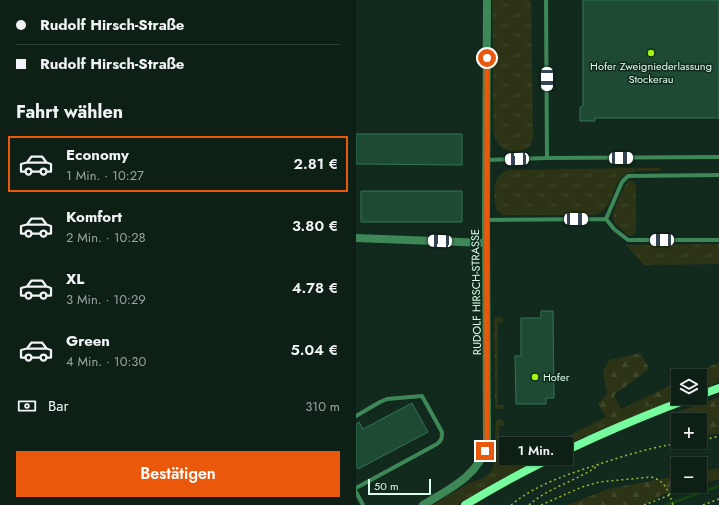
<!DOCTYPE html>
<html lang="de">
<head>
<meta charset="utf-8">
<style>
	:root { --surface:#0e2016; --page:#1c2d23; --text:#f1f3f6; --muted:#9ba3a1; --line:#2e3e35; --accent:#ea580c }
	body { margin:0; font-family:Jost,sans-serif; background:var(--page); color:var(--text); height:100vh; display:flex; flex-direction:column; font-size:15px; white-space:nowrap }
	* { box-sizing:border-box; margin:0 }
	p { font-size:13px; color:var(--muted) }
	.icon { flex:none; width:22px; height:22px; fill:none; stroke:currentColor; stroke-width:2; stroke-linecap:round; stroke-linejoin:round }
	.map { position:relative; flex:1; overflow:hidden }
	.sheet { display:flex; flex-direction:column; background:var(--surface); width:356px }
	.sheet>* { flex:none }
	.hud { display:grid; align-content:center; height:88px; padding:0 16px; background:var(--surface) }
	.buttons { position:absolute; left:315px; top:369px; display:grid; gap:8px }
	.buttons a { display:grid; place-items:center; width:36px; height:36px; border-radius:0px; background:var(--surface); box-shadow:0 1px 3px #0004,0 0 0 1px var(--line); font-size:20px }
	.scale { position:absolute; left:12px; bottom:10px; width:63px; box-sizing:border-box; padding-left:4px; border:2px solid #dcfee9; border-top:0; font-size:11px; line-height:14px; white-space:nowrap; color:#dcfee9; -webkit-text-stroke:3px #122a1d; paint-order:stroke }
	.end { position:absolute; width:18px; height:18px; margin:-9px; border:5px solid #ea580c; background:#fff; box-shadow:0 0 0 2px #fff }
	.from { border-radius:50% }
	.bubble { position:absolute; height:28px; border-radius:0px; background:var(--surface); box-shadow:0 1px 3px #0004,0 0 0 1px var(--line); font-size:13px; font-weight:600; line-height:28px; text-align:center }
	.car { position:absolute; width:12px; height:24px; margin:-12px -6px; border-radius:5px; box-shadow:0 0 3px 1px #0007; background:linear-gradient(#fff 24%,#345 0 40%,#fff 0 76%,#345 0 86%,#fff 0) }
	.hud b { display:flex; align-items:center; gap:14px; height:38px; font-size:15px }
	.hud b+b { border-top:1px solid var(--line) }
	.hud i { width:10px; height:10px; background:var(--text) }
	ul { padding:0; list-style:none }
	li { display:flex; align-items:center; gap:12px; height:56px; margin:0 8px 6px; padding:0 8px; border:2px solid transparent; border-radius:0px }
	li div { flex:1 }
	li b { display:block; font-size:15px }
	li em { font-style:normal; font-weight:600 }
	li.current { border-color:var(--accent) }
	li>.icon { width:36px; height:36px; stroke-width:1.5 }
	h2 { padding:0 16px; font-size:18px; line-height:48px }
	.pay { display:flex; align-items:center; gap:10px; height:44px; padding:0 16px; font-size:15px }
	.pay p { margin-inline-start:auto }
	.primary-button { display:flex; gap:8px; margin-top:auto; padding:8px 16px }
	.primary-button a { flex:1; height:46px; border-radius:0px; background:var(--accent); color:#fff; font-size:16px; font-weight:600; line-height:46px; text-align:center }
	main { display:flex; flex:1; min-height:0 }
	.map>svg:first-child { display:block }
</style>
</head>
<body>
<main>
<section class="sheet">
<div class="hud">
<b><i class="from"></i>Rudolf Hirsch-Straße</b>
<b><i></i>Rudolf Hirsch-Straße</b>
</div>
<h2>Fahrt wählen</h2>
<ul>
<li class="current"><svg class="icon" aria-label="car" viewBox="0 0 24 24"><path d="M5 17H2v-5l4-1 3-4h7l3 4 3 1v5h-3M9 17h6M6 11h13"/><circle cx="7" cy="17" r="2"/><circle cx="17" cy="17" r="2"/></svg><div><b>Economy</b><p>1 Min. · 10:27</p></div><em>2.81 €</em></li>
<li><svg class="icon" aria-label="car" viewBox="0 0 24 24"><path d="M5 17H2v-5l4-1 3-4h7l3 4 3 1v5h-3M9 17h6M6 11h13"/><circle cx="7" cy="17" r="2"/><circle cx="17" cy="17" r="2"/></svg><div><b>Komfort</b><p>2 Min. · 10:28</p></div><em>3.80 €</em></li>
<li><svg class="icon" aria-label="car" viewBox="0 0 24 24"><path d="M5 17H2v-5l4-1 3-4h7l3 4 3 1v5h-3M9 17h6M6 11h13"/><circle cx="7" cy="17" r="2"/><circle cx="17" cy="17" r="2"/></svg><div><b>XL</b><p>3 Min. · 10:29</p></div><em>4.78 €</em></li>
<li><svg class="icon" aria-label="car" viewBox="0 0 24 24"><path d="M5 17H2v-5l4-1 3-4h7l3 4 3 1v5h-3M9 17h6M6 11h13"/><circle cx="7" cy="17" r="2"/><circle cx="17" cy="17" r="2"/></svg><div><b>Green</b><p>4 Min. · 10:30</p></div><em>5.04 €</em></li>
</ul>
<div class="pay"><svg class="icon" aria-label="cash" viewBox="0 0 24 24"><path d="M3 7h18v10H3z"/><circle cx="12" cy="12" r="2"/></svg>Bar<p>310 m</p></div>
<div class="primary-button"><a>Bestätigen</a></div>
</section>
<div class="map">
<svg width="363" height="505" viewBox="0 0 363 505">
	<defs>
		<pattern id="grass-tufts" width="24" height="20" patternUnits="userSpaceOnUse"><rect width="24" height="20" fill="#2c3415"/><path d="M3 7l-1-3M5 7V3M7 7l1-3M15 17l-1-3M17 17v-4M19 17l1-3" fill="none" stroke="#40482c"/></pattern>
		<pattern id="forest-firs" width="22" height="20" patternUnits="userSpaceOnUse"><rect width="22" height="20" fill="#2c3415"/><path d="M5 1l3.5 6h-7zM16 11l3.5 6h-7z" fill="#40482c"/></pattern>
	</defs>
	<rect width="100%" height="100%" fill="#122a1d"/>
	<path fill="url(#grass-tufts)" d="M136 0H175L177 137 174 146C163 156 144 152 139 138 136 125 138 108 137 95 137 63 137 32 136 0Z
		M279 168 280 172C252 171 263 208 239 215H146L140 209C137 195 136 175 152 170Z
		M281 168H305V169L304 171H281Z
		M273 180 277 181 280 184V232L276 236C272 236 269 233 266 230 262 227 258 223 257 218 256 211 268 186 273 180Z
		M363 244V264L288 265 270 245Z
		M140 317H145L148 320 147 322 142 323V405H147L148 407 146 409H139L138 319Z
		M363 377V382L344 390V384Z
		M322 392V398L225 438 170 466 100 505H77L111 484 127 478 135 472 138 466 137 456 139 447 140 420 145 419 148 422V425L143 426V440H149V447H184V441L191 438 199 437 200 442 250 417 260 418Z"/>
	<path fill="url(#forest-firs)" d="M285 353 293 369 258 395 265 409 322 382V392L260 418 250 417 242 404 251 394 247 372 253 360Z
		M363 362V377L344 384V376H335Z
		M363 397V433L344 437V420H322V431L316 428 319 414 321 412Z
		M363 468V479L344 484V472Z
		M322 476V486H337L308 494 287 505H212L252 489Z"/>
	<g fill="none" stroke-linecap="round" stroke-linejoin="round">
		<path stroke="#11480d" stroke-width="2.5" d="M310 505 363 486"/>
	</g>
	<path fill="#1e4a34" stroke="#317552" d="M227 0H363V118H239V121H224V107L227 106Z
		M0 134H106V165L0 164Z
		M5 191H106V222H5Z
		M185 311H197L198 398H190V404H160L159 356H165V318H185Z
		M56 403 72 432 2 469 0 465V424L3 422 7 429Z"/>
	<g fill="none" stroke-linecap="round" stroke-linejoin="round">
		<path stroke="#9bb935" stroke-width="1.5" stroke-dasharray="2 3" stroke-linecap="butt" d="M344 441 363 436
			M155 505C177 487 204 477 231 468 256 460 282 451 307 446 317 444 328 443 338 442
			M173 505C193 487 221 481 243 465
			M185 505 226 487 243 482 295 477C310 481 312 491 317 505
			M288 505 314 495
			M347 505 363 499"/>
		<path stroke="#3e8756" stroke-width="4" d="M190 0 191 158
			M130 160 191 158 363 157
			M250 219 266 182 272 176 363 175
			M250 219 258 229 272 240H363
			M130 220 250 219
			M0 416 24 402 31 399 66 396 86 432C86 438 86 440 81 444L0 488
			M0 492 7 505"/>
		<path stroke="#3e8756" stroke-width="8" d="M0 238 130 243
			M67 505C93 489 123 476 131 444L130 220 131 0"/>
		<path stroke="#76fb9f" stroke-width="8" d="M344 395 363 388
			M109 505C180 462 257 427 335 398"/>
	</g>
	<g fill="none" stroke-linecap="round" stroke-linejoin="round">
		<path stroke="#ea580c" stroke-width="5" d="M129 451 131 444C131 315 130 187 131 58"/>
	</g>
	<g fill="#9ef70e" stroke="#122a1d" stroke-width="1.5">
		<circle cx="295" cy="53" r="4"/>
		<circle cx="179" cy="377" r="4"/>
	</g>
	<g text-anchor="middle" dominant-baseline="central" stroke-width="3" stroke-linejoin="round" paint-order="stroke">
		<g font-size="11" fill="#dcfee9" stroke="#122a1d">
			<text x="295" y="66">Hofer Zweigniederlassung<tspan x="295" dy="13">Stockerau</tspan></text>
			<text x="187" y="377" text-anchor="start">Hofer</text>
		</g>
		<g font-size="11" fill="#dcfee9" stroke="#122a1d">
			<text transform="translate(120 292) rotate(-91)">RUDOLF HIRSCH-STRASSE</text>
		</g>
	</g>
</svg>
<div class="buttons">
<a><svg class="icon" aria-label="layers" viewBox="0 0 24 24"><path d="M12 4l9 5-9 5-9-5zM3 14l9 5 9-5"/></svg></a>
<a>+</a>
<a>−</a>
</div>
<div class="scale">50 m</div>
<i class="end from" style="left:131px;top:58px"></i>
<i class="end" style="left:129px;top:451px"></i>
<div class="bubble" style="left:143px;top:437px;width:74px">1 Min.</div>
<i class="car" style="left:191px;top:79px;rotate:180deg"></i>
<i class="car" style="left:265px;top:158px;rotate:89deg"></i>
<i class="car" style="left:161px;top:159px;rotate:268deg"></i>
<i class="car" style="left:220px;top:219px;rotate:90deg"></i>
<i class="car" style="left:306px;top:240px;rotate:269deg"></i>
<i class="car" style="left:84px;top:241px;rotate:272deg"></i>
</div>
</main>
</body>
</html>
